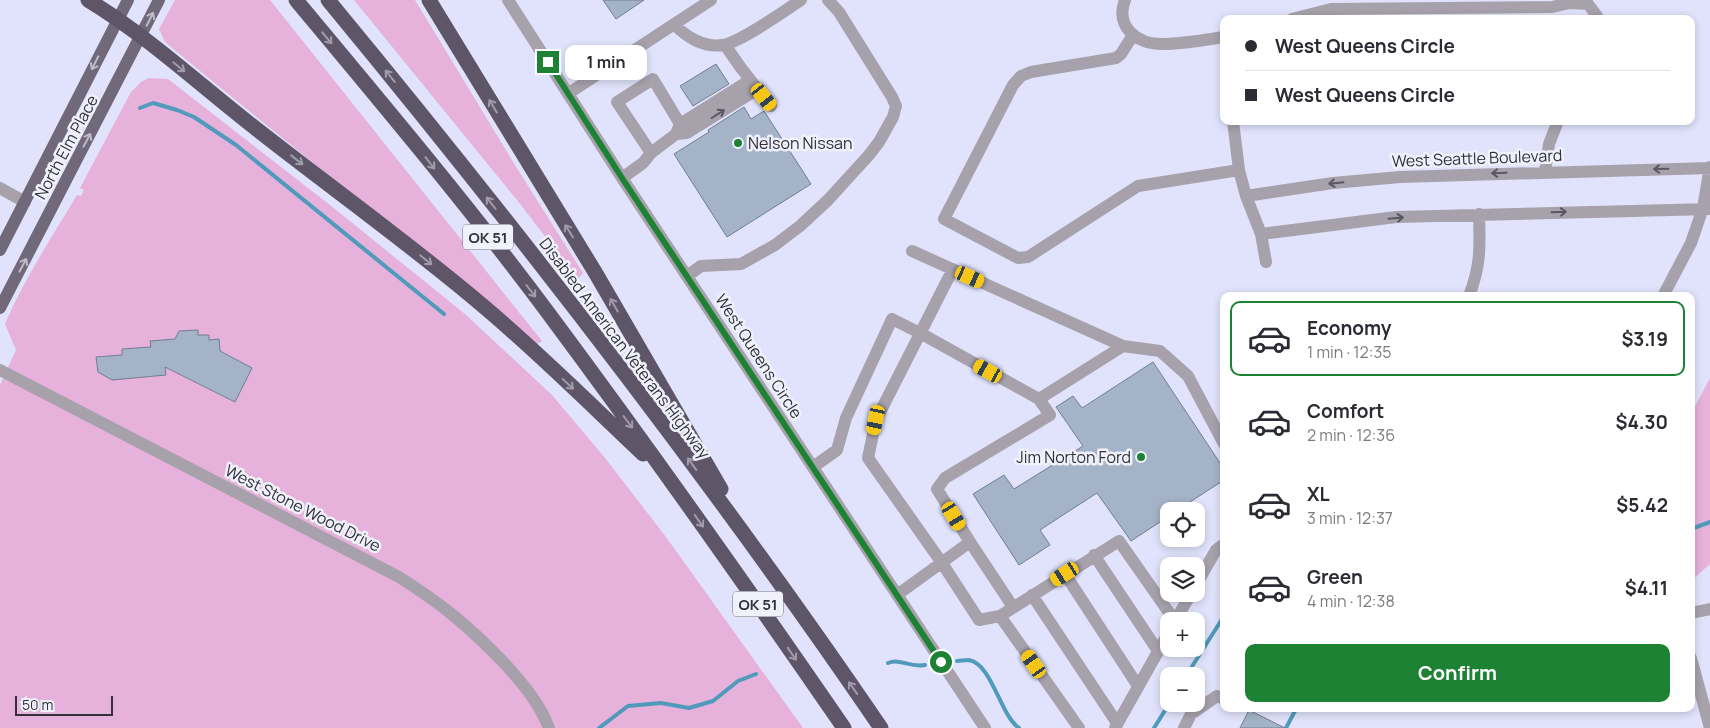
<!DOCTYPE html>
<html lang="en">
<head>
<meta charset="utf-8">
<style>
	:root { --surface:#fff; --page:#f7f7f7; --text:#2b2b33; --muted:#7c7c81; --line:#e1e1e2; --accent:#1e8235 }
	body { margin:0; font-family:Manrope,sans-serif; background:var(--page); color:var(--text); height:100vh; display:flex; flex-direction:column; font-size:19px; white-space:nowrap }
	* { box-sizing:border-box; margin:0 }
	p { font-size:16px; color:var(--muted) }
	.icon { flex:none; width:28px; height:28px; fill:none; stroke:currentColor; stroke-width:2; stroke-linecap:round; stroke-linejoin:round }
	.map { position:relative; flex:1; overflow:hidden }
	.sheet { position:absolute; left:1220px; top:292px; width:475px; height:420px; display:flex; flex-direction:column; background:var(--surface); border-radius:10px; box-shadow:0 2px 8px #0003 }
	.sheet>* { flex:none }
	.guide { position:absolute; left:1220px; top:15px; width:475px; height:110px; border-radius:10px; box-shadow:0 2px 8px #0003; display:grid; align-content:center; height:110px; padding:0 25px; background:var(--surface) }
	.fabs { position:absolute; left:1160px; top:502px; display:grid; gap:10px }
	.fabs a { display:grid; place-items:center; width:45px; height:45px; border-radius:10px; background:var(--surface); box-shadow:0 2px 8px #0003; font-size:25px }
	.scale { position:absolute; left:15px; bottom:12px; width:98px; box-sizing:border-box; padding-left:5px; border:2px solid #30313a; border-top:0; font-size:14px; line-height:18px; white-space:nowrap; color:#30313a; -webkit-text-stroke:4px #f0f1fb; paint-order:stroke }
	.end { position:absolute; width:22px; height:22px; margin:-11px; border:6px solid #1e8235; background:#fff; box-shadow:0 0 0 2px #fff }
	.from { border-radius:50% }
	.bubble { position:absolute; height:35px; border-radius:10px; background:var(--surface); box-shadow:0 2px 8px #0003; font-size:16px; font-weight:700; line-height:35px; text-align:center }
	.car { position:absolute; width:15px; height:30px; margin:-15px -8px; border-radius:6px; box-shadow:0 0 4px 1px #0007; background:linear-gradient(#f5c518 24%,#345 0 40%,#f5c518 0 76%,#345 0 86%,#f5c518 0) }
	.guide b { display:flex; align-items:center; gap:18px; height:48px; font-size:19px }
	.guide b+b { border-top:1px solid var(--line) }
	.guide i { width:12px; height:12px; background:var(--text) }
	ul { padding:9px 0 0; list-style:none }
	li { display:flex; align-items:center; gap:15px; height:75px; margin:0 10px 8px; padding:0 15px; border:2px solid transparent; border-radius:10px }
	li div { flex:1 }
	li b { display:block; font-size:19px }
	li em { font-style:normal; font-weight:700 }
	li.on { border-color:var(--accent) }
	li>.icon { width:45px; height:45px; stroke-width:1.5 }
	.button { display:flex; gap:10px; margin-top:auto; padding:10px 25px }
	.button a { flex:1; height:58px; border-radius:10px; background:var(--accent); color:#fff; font-size:20px; font-weight:700; line-height:58px; text-align:center }
	.map>svg:first-child { display:block }
</style>
</head>
<body>
<div class="map">
<svg width="1710" height="728" viewBox="0 0 1710 728">
	<rect width="100%" height="100%" fill="#e0e3fb"/>
	<path fill="#e6b1da" d="M175 0H270L542 341 536 345C414 242 288 144 165 42L159 29Z
		M354 0H415L518 170 583 273 578 279 517 200Z
		M149 78 168 79 330 205 465 314 552 395 605 458 666 537 803 728H0V385L16 350 5 324C24 279 52 237 77 195L81 196 84 190 80 188 131 92 141 82Z
		M1710 378V564L1691 581V414Z"/>
	<g fill="none" stroke-linecap="round" stroke-linejoin="round">
		<path stroke="#509bbc" stroke-width="4" d="M140 108 153 103 177 110 194 117 236 145 444 314
			M1691 529 1710 522
			M957 661C960 661 965 660 969 660 992 664 1000 715 1019 728
			M888 663C901 658 909 668 925 665
			M1186 676 1224 616
			M599 728 628 706 661 703 689 708 713 701 738 681 756 674
			M1154 728 1169 704
			M1286 728 1296 709"/>
	</g>
	<path fill="#a4b3c7" stroke="#707f91" d="M603 0H644L616 19Z
		M716 64 729 84 693 106 680 86Z
		M744 107 751 119 764 111 811 184 727 237 674 154 709 132 708 130Z
		M198 330V335H209V340L219 339 220 351 252 368 235 402 165 367 166 375 112 380 98 372 96 357 122 355V349L151 347 150 341 175 339 179 331Z
		M1153 362 1224 469V480L1176 511H1169V516L1131 541 1097 493 1040 530 1050 545 1019 565 973 494 1004 475 1014 489 1083 446 1056 407 1073 396 1082 408Z
		M1249 710 1285 728H1240Z"/>
	<g fill="none" stroke-linecap="round" stroke-linejoin="round">
		<path stroke="#a6a1ab" stroke-width="12" d="M508 0 622 178 985 728
			M1125 0C1115 26 1136 44 1162 44 1182 44 1204 40 1224 37
			M1292 19 1331 9 1552 7 1570 3 1588 4 1597 16V19
			M674 24C686 37 704 48 723 45 741 42 784 11 801 0
			M1133 35 1121 54 1116 58 1031 72 1021 76 1013 85 944 219 1018 258 1028 257 1138 186 1239 170
			M725 45 741 68 771 106
			M569 93 711 0
			M1233 121 1239 170 1246 196 1261 234 1266 262
			M676 134 687 133 758 89
			M651 153 617 102 653 79 680 124
			M1545 172 1549 144 1558 121
			M622 178 643 163 651 153 676 134 680 124 750 80
			M0 188 25 202
			M1246 196 1333 183 1400 177 1710 168
			M1261 234 1396 217 1710 209
			M912 251 1123 346 1160 351 1188 376 1224 444
			M953 269 876 420 868 458 942 563 979 620 1000 616 1119 541 1175 621
			M687 276 701 266 741 264 775 245 800 226 828 200 869 155 879 142 893 117 896 106 892 97 839 12 828 0
			M1469 296C1481 265 1480 247 1479 214
			M1663 296 1691 243 1703 208 1710 167
			M0 370 399 577C442 604 471 628 506 665 523 684 540 704 549 728
			M813 467 837 450 846 418 892 319 920 333 1039 399
			M1094 555 1158 651
			M1065 574 1138 686
			M1196 585 1216 550 1224 544
			M897 595 970 542
			M1032 595 1117 723
			M1013 607 970 542 937 489 945 478 1050 415 1039 399 1123 346
			M1691 613 1710 609
			M1000 616 1079 728
			M1175 621 1191 594
			M1691 658 1710 728
			M1115 728 1169 632
			M1184 728 1191 714 1217 696 1224 699"/>
		<path stroke="#71697a" stroke-width="12" d="M0 250 128 0
			M0 308 159 0"/>
		<path stroke="#5e5568" stroke-width="15" d="M88 0C149 37 202 87 259 131 333 189 410 244 482 305 538 352 590 404 643 454
			M296 0C381 102 467 204 546 310 648 447 747 587 844 728
			M328 0C522 235 709 476 881 728
			M429 0 595 272 721 489"/>
	</g>
	<defs><path id="oneway-shaft" d="M-6 0H5M1.5-3L5.5 0L1.5 3" fill="none" stroke-width="1.6" stroke-linecap="round" stroke-linejoin="round" transform="scale(1.25)"/></defs>
	<g stroke="#bdbbc7">
		<use href="#oneway-shaft" transform="translate(150 19) rotate(-63)"/>
		<use href="#oneway-shaft" transform="translate(95 63) rotate(117)"/>
		<use href="#oneway-shaft" transform="translate(87 140) rotate(-62)"/>
		<use href="#oneway-shaft" transform="translate(23 265) rotate(-62)"/>
	</g>
	<g stroke="#a09baa">
		<use href="#oneway-shaft" transform="translate(327 38) rotate(50)"/>
		<use href="#oneway-shaft" transform="translate(179 67) rotate(39)"/>
		<use href="#oneway-shaft" transform="translate(390 76) rotate(-129)"/>
		<use href="#oneway-shaft" transform="translate(493 106) rotate(-121)"/>
		<use href="#oneway-shaft" transform="translate(297 160) rotate(38)"/>
		<use href="#oneway-shaft" transform="translate(430 163) rotate(52)"/>
		<use href="#oneway-shaft" transform="translate(491 203) rotate(-128)"/>
		<use href="#oneway-shaft" transform="translate(569 231) rotate(-122)"/>
		<use href="#oneway-shaft" transform="translate(426 260) rotate(39)"/>
		<use href="#oneway-shaft" transform="translate(531 291) rotate(52)"/>
		<use href="#oneway-shaft" transform="translate(614 305) rotate(-120)"/>
		<use href="#oneway-shaft" transform="translate(568 384) rotate(43)"/>
		<use href="#oneway-shaft" transform="translate(628 422) rotate(53)"/>
		<use href="#oneway-shaft" transform="translate(692 464) rotate(-126)"/>
		<use href="#oneway-shaft" transform="translate(699 521) rotate(55)"/>
		<use href="#oneway-shaft" transform="translate(792 654) rotate(55)"/>
		<use href="#oneway-shaft" transform="translate(853 688) rotate(-125)"/>
	</g>
	<g stroke="#595862">
		<use href="#oneway-shaft" transform="translate(718 114) rotate(-32)"/>
		<use href="#oneway-shaft" transform="translate(1661 169) rotate(179)"/>
		<use href="#oneway-shaft" transform="translate(1499 173) rotate(178)"/>
		<use href="#oneway-shaft" transform="translate(1336 183) rotate(174)"/>
		<use href="#oneway-shaft" transform="translate(1559 212) rotate(-2)"/>
		<use href="#oneway-shaft" transform="translate(1396 218) rotate(-5)"/>
	</g>
	<g fill="none" stroke-linecap="round" stroke-linejoin="round">
		<path stroke="#1e8235" stroke-width="6" d="M548 62 622 178 941 662"/>
	</g>
	<g fill="#1e8235" stroke="#f0f1fb" stroke-width="2">
		<circle cx="738" cy="143" r="5"/>
		<circle cx="1141" cy="457" r="5"/>
	</g>
	<g text-anchor="middle" dominant-baseline="central" stroke-width="5" stroke-linejoin="round" paint-order="stroke">
		<g fill="#f0f1fb" stroke="#6a6b74" stroke-width="1">
			<rect x="463" y="224.5" width="50" height="25" rx="4"/>
			<rect x="733" y="591.5" width="50" height="25" rx="4"/>
		</g>
		<g font-size="15" font-weight="bold" fill="#30313a">
			<text x="488" y="237">OK 51</text>
			<text x="758" y="604">OK 51</text>
		</g>
		<g font-size="16" fill="#30313a" stroke="#f0f1fb" text-anchor="start">
			<text x="748" y="143">Nelson Nissan</text>
			<text x="1131" y="457" text-anchor="end">Jim Norton Ford</text>
		</g>
		<g font-size="16" fill="#30313a" stroke="#f0f1fb">
			<text transform="translate(66 147) rotate(-62)">North Elm Place</text>
			<text transform="translate(1477 158) rotate(-2)">West Seattle Boulevard</text>
			<text transform="translate(625 348) rotate(53)">Disabled American Veterans Highway</text>
			<text transform="translate(759 356) rotate(57)">West Queens Circle</text>
			<text transform="translate(303 508) rotate(27)">West Stone Wood Drive</text>
		</g>
	</g>
</svg>
<div class="fabs">
<a><svg class="icon" aria-label="locate" viewBox="0 0 24 24"><circle cx="12" cy="12" r="6"/><path d="M12 2v4M12 18v4M2 12h4M18 12h4"/></svg></a>
<a><svg class="icon" aria-label="layers" viewBox="0 0 24 24"><path d="M12 4l9 5-9 5-9-5zM3 14l9 5 9-5"/></svg></a>
<a>+</a>
<a>−</a>
</div>
<div class="scale">50 m</div>
<i class="end from" style="left:941px;top:662px"></i>
<i class="end" style="left:548px;top:62px"></i>
<div class="bubble" style="left:565px;top:45px;width:82px">1 min</div>
<i class="car" style="left:764px;top:97px;rotate:141deg"></i>
<i class="car" style="left:970px;top:277px;rotate:114deg"></i>
<i class="car" style="left:988px;top:371px;rotate:299deg"></i>
<i class="car" style="left:876px;top:420px;rotate:192deg"></i>
<i class="car" style="left:954px;top:516px;rotate:149deg"></i>
<i class="car" style="left:1065px;top:574px;rotate:237deg"></i>
<i class="car" style="left:1034px;top:664px;rotate:325deg"></i>
<div class="guide">
<b><i class="from"></i>West Queens Circle</b>
<b><i></i>West Queens Circle</b>
</div>
<section class="sheet">
<ul>
<li class="on"><svg class="icon" aria-label="car" viewBox="0 0 24 24"><path d="M5 17H2v-5l4-1 3-4h7l3 4 3 1v5h-3M9 17h6M6 11h13"/><circle cx="7" cy="17" r="2"/><circle cx="17" cy="17" r="2"/></svg><div><b>Economy</b><p>1 min · 12:35</p></div><em>$3.19</em></li>
<li><svg class="icon" aria-label="car" viewBox="0 0 24 24"><path d="M5 17H2v-5l4-1 3-4h7l3 4 3 1v5h-3M9 17h6M6 11h13"/><circle cx="7" cy="17" r="2"/><circle cx="17" cy="17" r="2"/></svg><div><b>Comfort</b><p>2 min · 12:36</p></div><em>$4.30</em></li>
<li><svg class="icon" aria-label="car" viewBox="0 0 24 24"><path d="M5 17H2v-5l4-1 3-4h7l3 4 3 1v5h-3M9 17h6M6 11h13"/><circle cx="7" cy="17" r="2"/><circle cx="17" cy="17" r="2"/></svg><div><b>XL</b><p>3 min · 12:37</p></div><em>$5.42</em></li>
<li><svg class="icon" aria-label="car" viewBox="0 0 24 24"><path d="M5 17H2v-5l4-1 3-4h7l3 4 3 1v5h-3M9 17h6M6 11h13"/><circle cx="7" cy="17" r="2"/><circle cx="17" cy="17" r="2"/></svg><div><b>Green</b><p>4 min · 12:38</p></div><em>$4.11</em></li>
</ul>
<div class="button"><a>Confirm</a></div>
</section>
</div>
</body>
</html>
